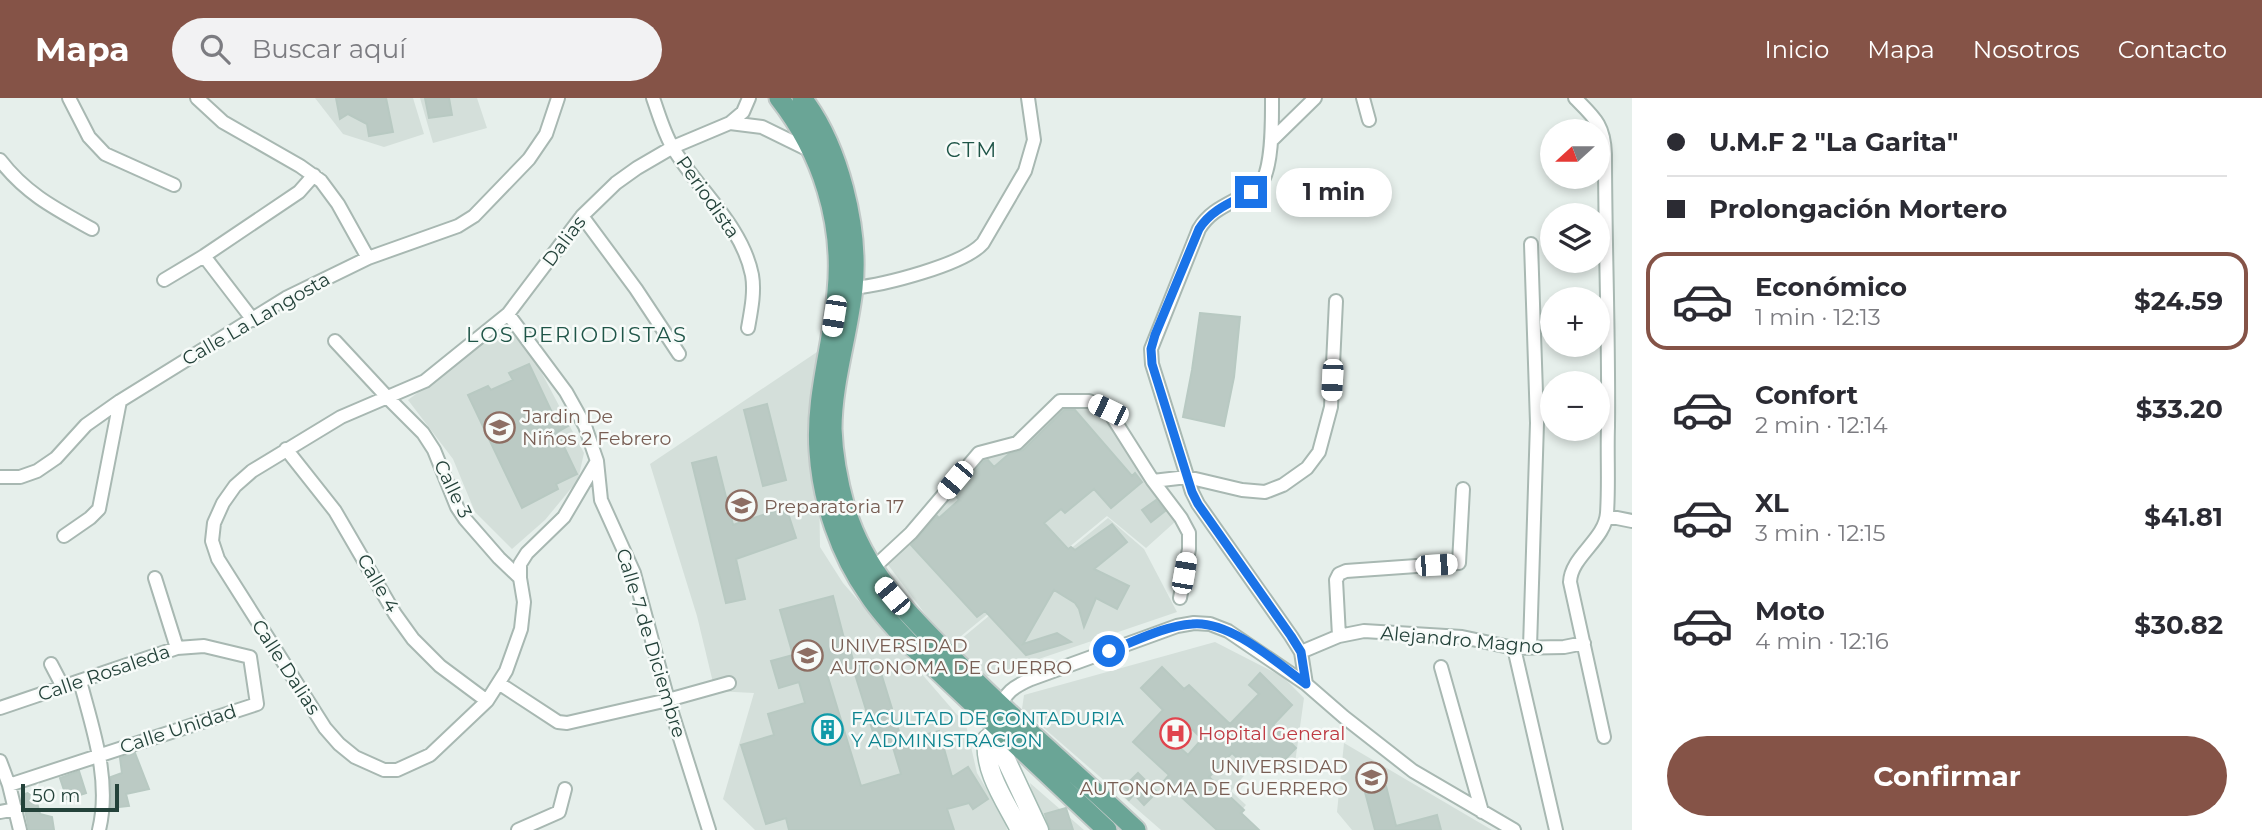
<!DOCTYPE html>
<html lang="es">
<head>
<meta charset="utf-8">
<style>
	:root { --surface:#fff; --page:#f2f2f3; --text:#2b2b33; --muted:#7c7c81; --line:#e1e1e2; --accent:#855347 }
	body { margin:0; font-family:Montserrat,sans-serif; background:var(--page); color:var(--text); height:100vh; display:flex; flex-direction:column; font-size:26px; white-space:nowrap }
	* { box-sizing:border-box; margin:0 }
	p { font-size:23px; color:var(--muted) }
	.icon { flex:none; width:38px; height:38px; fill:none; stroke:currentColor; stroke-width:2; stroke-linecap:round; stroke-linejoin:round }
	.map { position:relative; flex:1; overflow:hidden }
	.details { display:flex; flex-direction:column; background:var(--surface); width:630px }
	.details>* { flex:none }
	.hud { display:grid; align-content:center; height:154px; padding:0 35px; background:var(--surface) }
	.needle { width:46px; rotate:249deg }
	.tools { position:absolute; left:1540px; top:21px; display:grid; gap:14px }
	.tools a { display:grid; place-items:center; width:70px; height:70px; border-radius:50%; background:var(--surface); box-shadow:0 4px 10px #0003; font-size:35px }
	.scale { position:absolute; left:21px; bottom:18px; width:98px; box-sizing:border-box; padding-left:7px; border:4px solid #24423a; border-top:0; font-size:19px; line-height:24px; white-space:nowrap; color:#24423a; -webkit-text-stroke:5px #f7fbf9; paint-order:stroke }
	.end { position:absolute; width:32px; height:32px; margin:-16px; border:9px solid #1a73e8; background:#fff; box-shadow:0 0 0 4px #fff }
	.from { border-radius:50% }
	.bubble { position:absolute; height:49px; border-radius:24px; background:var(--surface); box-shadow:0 4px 10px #0003; font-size:23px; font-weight:700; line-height:49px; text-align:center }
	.car { position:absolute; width:21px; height:42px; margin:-21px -10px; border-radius:9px; box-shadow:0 0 5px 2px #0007; background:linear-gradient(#fff 24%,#345 0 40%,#fff 0 76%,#345 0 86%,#fff 0) }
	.hud b { display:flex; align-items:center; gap:24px; height:66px; font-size:26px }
	.hud b+b { border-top:2px solid var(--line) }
	.hud i { width:18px; height:18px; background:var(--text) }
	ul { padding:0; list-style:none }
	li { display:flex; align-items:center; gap:21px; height:98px; margin:0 14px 10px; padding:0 21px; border:4px solid transparent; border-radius:21px }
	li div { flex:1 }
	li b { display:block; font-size:26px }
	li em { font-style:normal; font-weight:700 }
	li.active { border-color:var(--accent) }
	li>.icon { width:63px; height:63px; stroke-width:1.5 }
	.button { display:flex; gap:14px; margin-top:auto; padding:14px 35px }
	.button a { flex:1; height:80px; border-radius:42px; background:var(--accent); color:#fff; font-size:28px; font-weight:700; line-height:80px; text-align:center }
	header { display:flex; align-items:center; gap:42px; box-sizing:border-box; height:98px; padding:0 35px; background:var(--accent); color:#fff }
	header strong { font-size:33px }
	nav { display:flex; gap:38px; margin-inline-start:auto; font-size:24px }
	.search { width:490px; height:63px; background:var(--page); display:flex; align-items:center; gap:18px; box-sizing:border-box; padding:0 24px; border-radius:38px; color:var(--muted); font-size:26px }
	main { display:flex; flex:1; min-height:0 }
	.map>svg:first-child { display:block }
</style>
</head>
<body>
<header>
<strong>Mapa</strong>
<div class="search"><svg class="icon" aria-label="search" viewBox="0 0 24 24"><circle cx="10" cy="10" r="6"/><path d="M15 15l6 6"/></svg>Buscar aquí</div>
<nav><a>Inicio</a><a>Mapa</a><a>Nosotros</a><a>Contacto</a></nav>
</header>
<main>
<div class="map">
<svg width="1632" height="732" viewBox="0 0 1632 732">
	<rect width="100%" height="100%" fill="#e6efeb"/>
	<path fill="#d4dfda" d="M315 0H413L424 36 384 49 343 36Z
		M420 0H477L487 30 433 45Z
		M506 228 537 266 584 355 578 382 545 422 512 451 475 414 453 361 408 302Z
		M817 254 820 449 843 485 966 627 977 675 1005 722 1007 732H755L723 701 754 595 715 593 697 518 650 366Z
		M1061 304 1089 305 1107 313 1176 423 1146 450 1107 418 949 548 886 464 979 356 1017 347Z
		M1108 420 1144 451 1177 514 986 579 955 546Z
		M1215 544 1283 579 1304 600 1295 665 1278 674 1260 659 1231 693 1246 707 1238 716 1255 732H1161L1022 611 1024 597Z
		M1344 645 1492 732H1352L1337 714Z
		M1030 685 1084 732H1039Z"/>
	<path fill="#bbcac4" stroke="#b8c9c2" stroke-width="2" fill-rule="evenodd" d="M336 0H386L393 34 369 38 367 26 348 16 340 21Z
		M425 0H449L452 17 429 20Z
		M1200 215 1240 219 1234 279 1224 328 1183 319 1192 272Z
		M529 266 556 323 564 319 568 328 557 334 577 376 556 386 558 391 522 410 468 297 488 288 491 292 513 282 509 275Z
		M767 306 786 382 763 388 744 312Z
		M1064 312H1075L1132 378 1135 375 1142 384 1111 410 1094 391 1065 415 1061 411 1044 425 1068 451 1071 449 1075 452 1112 426 1127 444 1094 471 1129 488 1117 511 1096 500 1084 529 1079 511 1075 505 1054 492 1023 546 1057 535 1071 544 1026 557 985 513 977 519 911 447 937 418 939 420 959 402 955 397 984 363 988 362 994 369 1009 356 1023 352Z
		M716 359 733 427 786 409 796 440 736 461 745 501 726 505 692 365Z
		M1156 402 1165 413 1151 424 1142 412Z
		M833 498 847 552 850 551 855 569 827 576 861 688 901 676 892 646 878 650 853 570 877 562 902 643 939 633 952 679 968 669 988 701 973 711 969 705 947 711 954 732H789L786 720 766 726 741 647 774 637 768 616 805 605 799 584 779 590 771 563 793 557 780 512Z
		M1162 569 1184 591 1189 587 1230 626 1259 596 1249 587 1260 575 1292 607 1273 627 1296 650 1276 671 1260 656 1247 669 1232 655 1209 679 1244 712 1241 715 1259 732H1217L1164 683 1169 677 1133 644 1163 612 1141 590ZM1181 620 1202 641 1188 657 1165 636Z
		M135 655 149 691 126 696 129 708 111 710V679L122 675 120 660Z
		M79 673 86 695 67 701 60 680Z
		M1138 675 1157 694 1144 707 1134 696 1129 702 1120 693Z
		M1386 688 1396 728 1437 717 1441 732H1375L1365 694Z
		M34 693 40 716 52 719 54 732H29L22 697Z
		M1066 710 1073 732H1050L1045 716Z"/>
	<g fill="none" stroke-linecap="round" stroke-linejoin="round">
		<defs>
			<path id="street" d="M69 0 89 39 105 56 174 87
				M197 0 223 24 300 68 321 83 338 106 368 160
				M653 0C659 17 664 35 673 50 698 92 742 127 752 177 755 194 751 213 748 230
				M1272 0C1272 21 1273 71 1260 87 1254 94 1244 97 1237 101 1220 110 1208 116 1199 131L1151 251 1152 266 1192 394 1198 406 1291 538 1301 554 1306 586
				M1363 0 1369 22
				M1575 0C1595 20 1604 27 1605 56 1605 147 1609 238 1608 329 1607 357 1609 386 1607 415 1605 442 1571 458 1570 484L1604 639
				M730 25 762 29 811 53
				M1271 43 1315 0
				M0 62C26 96 56 111 92 131
				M582 118 636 191 679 256
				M204 158 253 222
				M164 182 204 158 299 94 314 77
				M853 190C883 187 964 167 983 145L1025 73 1034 42 1028 0
				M508 216 566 294 585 328 597 363 601 402 634 475 668 602 709 732
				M335 243 388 300 423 335 434 352 457 409 465 421 499 460 520 480
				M286 351 335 413 395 516 413 541 440 568 487 603
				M597 363 564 419 527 455 520 466V480L524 504 521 531 506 573 487 603 430 657 397 672H384L355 659 339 646 325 630 218 461 212 443 214 425 223 405 235 388 252 373 341 319 425 283 508 216 582 118 616 85 637 70 673 49 730 25 743 14 749 0
				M0 379H20L37 373 56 360 86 327 120 303 286 200 368 160 458 128 474 118 529 61 546 36 558 0
				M1153 383 1187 379 1242 392 1265 394 1283 387 1307 370 1319 354 1331 309 1336 203
				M1607 418 1632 423
				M64 438 90 420 99 411 120 303
				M870 473 911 435 979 355 1017 345 1060 303H1089L1108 312 1153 383 1181 420 1189 435V451L1180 500
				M155 480 177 550
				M1339 538 1336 482 1339 476 1346 473 1459 465 1463 391
				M1530 549 1537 325 1531 146
				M1514 550 1556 732
				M1301 554 1339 538 1364 533 1462 539 1514 550 1564 549 1584 545
				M51 566 63 589
				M1441 569 1482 714
				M80 583C93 632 111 682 99 732
				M500 586 558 624 567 625 668 602 729 585
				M0 610 177 550 204 548 250 559
				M1000 613C1003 595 1015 588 1031 581L1177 528 1194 525 1210 526 1228 533 1306 586 1344 619 1413 673 1514 732
				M0 663 9 687 20 732
				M9 687 257 606 250 559
				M0 714 16 711
				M518 732 559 714 565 691"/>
			<path id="secondary" d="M1000 631 987 641C983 673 1006 704 1020 732
				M1000 631 1001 651 1039 732"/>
			<path id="primary" d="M779 0C822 55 844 124 837 194 833 247 815 299 819 353 822 403 840 456 869 497 882 517 898 533 914 550L1107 732
				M802 0C839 48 859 130 853 190 848 237 832 284 832 331 833 357 838 384 845 409 865 477 910 518 958 566 1015 624 1077 676 1136 732"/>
		</defs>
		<use href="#street" stroke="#a8b8b2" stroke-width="16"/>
		<use href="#secondary" stroke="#a4bbb3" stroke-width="21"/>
		<use href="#primary" stroke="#c2cac8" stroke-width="23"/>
		<use href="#street" stroke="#fff" stroke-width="12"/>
		<use href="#secondary" stroke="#fff" stroke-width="18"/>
		<use href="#primary" stroke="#6aa596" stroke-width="19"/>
	</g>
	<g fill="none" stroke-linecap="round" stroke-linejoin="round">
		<path stroke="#1a73e8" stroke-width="9" d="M1109 553C1136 543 1164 528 1192 526 1230 522 1277 565 1306 586L1301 554 1291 538 1198 406 1192 394 1152 266 1151 251 1155 237 1199 131C1211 112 1230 105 1251 94"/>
	</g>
	<defs>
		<symbol id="school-ring" viewBox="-11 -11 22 22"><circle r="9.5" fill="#f7fbf9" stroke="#8d6e63" stroke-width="1.5"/><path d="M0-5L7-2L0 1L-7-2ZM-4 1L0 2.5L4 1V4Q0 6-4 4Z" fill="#8d6e63"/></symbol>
		<symbol id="building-ring" viewBox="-11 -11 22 22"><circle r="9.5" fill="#f7fbf9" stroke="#0f9aa8" stroke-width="1.5"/><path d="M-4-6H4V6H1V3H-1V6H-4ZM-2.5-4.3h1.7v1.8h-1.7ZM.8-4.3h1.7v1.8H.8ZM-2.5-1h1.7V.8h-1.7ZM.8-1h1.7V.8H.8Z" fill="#0f9aa8"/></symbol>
		<symbol id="hospital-ring" viewBox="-11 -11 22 22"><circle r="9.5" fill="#f7fbf9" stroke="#e0444e" stroke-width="1.5"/><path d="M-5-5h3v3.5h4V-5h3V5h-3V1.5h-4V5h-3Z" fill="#e0444e"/></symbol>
		<symbol id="university-ring" viewBox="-11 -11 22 22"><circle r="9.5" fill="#f7fbf9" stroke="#8d6e63" stroke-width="1.5"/><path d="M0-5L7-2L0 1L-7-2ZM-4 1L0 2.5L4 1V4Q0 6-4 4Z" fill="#8d6e63"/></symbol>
	</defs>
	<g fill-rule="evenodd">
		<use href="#school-ring" x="482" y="312" width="35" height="35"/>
		<use href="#school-ring" x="724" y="390" width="35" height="35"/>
		<use href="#school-ring" x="790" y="540" width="35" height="35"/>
		<use href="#building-ring" x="810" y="614" width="35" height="35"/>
		<use href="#hospital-ring" x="1158" y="618" width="35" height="35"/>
		<use href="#university-ring" x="1354" y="662" width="35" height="35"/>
	</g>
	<g text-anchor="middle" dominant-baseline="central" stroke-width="5" stroke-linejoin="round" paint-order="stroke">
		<g font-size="19" fill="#24423a" stroke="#f7fbf9">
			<text transform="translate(708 99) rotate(55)">Periodista</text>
			<text transform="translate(564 143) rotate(-53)">Dalias</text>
			<text transform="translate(256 221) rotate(-30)">Calle La Langosta</text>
			<text transform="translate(453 391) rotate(64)">Calle 3</text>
			<text transform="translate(378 485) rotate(60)">Calle 4</text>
			<text transform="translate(1462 542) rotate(5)">Alejandro Magno</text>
			<text transform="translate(651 545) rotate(73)">Calle 7 de Diciembre</text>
			<text transform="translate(286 569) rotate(57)">Calle Dalias</text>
			<text transform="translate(104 575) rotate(-19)">Calle Rosaleda</text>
			<text transform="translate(178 631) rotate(-18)">Calle Unidad</text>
		</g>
		<g font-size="19" fill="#785e54" stroke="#f7fbf9" text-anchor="start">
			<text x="522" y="318">Jardin De<tspan x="522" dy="22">Niños 2 Febrero</tspan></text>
			<text x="764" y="408">Preparatoria 17</text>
			<text x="830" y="547">UNIVERSIDAD<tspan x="830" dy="22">AUTONOMA DE GUERRO</tspan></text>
			<text x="1348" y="668" text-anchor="end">UNIVERSIDAD<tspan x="1348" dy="22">AUTONOMA DE GUERRERO</tspan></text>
		</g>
		<g font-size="19" fill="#0d838f" stroke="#f7fbf9" text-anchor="start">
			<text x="851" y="620">FACULTAD DE CONTADURIA<tspan x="851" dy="22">Y ADMINISTRACION</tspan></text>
		</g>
		<g font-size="19" fill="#be3a42" stroke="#f7fbf9" text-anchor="start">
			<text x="1198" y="635">Hopital General</text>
		</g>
		<g font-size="21" letter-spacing="2" fill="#1f5548" stroke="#f7fbf9">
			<text x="972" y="51">CTM</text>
			<text x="577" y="236">LOS PERIODISTAS</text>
		</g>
	</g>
</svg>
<div class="tools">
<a><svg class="needle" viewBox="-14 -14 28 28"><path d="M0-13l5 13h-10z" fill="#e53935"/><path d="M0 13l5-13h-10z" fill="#7c7c81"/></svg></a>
<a><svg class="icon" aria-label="layers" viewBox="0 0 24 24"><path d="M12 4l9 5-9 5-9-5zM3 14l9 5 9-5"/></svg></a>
<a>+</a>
<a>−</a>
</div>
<div class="scale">50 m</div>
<i class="end from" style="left:1109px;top:553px"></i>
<i class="end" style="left:1251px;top:94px"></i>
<div class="bubble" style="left:1276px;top:70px;width:116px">1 min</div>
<i class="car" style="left:834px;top:218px;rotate:189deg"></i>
<i class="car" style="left:1332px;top:282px;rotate:183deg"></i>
<i class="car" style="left:1108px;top:312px;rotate:296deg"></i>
<i class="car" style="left:955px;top:382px;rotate:220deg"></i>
<i class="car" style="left:1436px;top:467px;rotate:86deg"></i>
<i class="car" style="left:1184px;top:475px;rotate:10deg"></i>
<i class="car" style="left:892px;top:498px;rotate:320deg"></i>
</div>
<section class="details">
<div class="hud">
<b><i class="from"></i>U.M.F 2 &quot;La Garita&quot;</b>
<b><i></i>Prolongación Mortero</b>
</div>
<ul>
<li class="active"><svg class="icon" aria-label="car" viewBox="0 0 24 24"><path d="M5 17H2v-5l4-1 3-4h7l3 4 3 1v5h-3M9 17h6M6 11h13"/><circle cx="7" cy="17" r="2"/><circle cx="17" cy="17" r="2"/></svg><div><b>Económico</b><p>1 min · 12:13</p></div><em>$24.59</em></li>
<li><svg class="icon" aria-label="car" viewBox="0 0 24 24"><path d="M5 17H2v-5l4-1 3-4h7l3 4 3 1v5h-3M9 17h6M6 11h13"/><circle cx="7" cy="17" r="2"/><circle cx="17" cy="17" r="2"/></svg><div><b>Confort</b><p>2 min · 12:14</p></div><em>$33.20</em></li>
<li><svg class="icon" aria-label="car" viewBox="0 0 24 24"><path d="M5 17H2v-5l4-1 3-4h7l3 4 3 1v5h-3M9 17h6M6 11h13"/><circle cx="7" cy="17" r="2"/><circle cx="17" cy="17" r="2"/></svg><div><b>XL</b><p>3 min · 12:15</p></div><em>$41.81</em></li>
<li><svg class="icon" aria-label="car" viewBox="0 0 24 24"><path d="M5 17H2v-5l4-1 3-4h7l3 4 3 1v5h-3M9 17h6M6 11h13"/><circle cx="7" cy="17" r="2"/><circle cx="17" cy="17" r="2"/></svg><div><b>Moto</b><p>4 min · 12:16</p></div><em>$30.82</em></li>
</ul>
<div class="button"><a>Confirmar</a></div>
</section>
</main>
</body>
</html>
